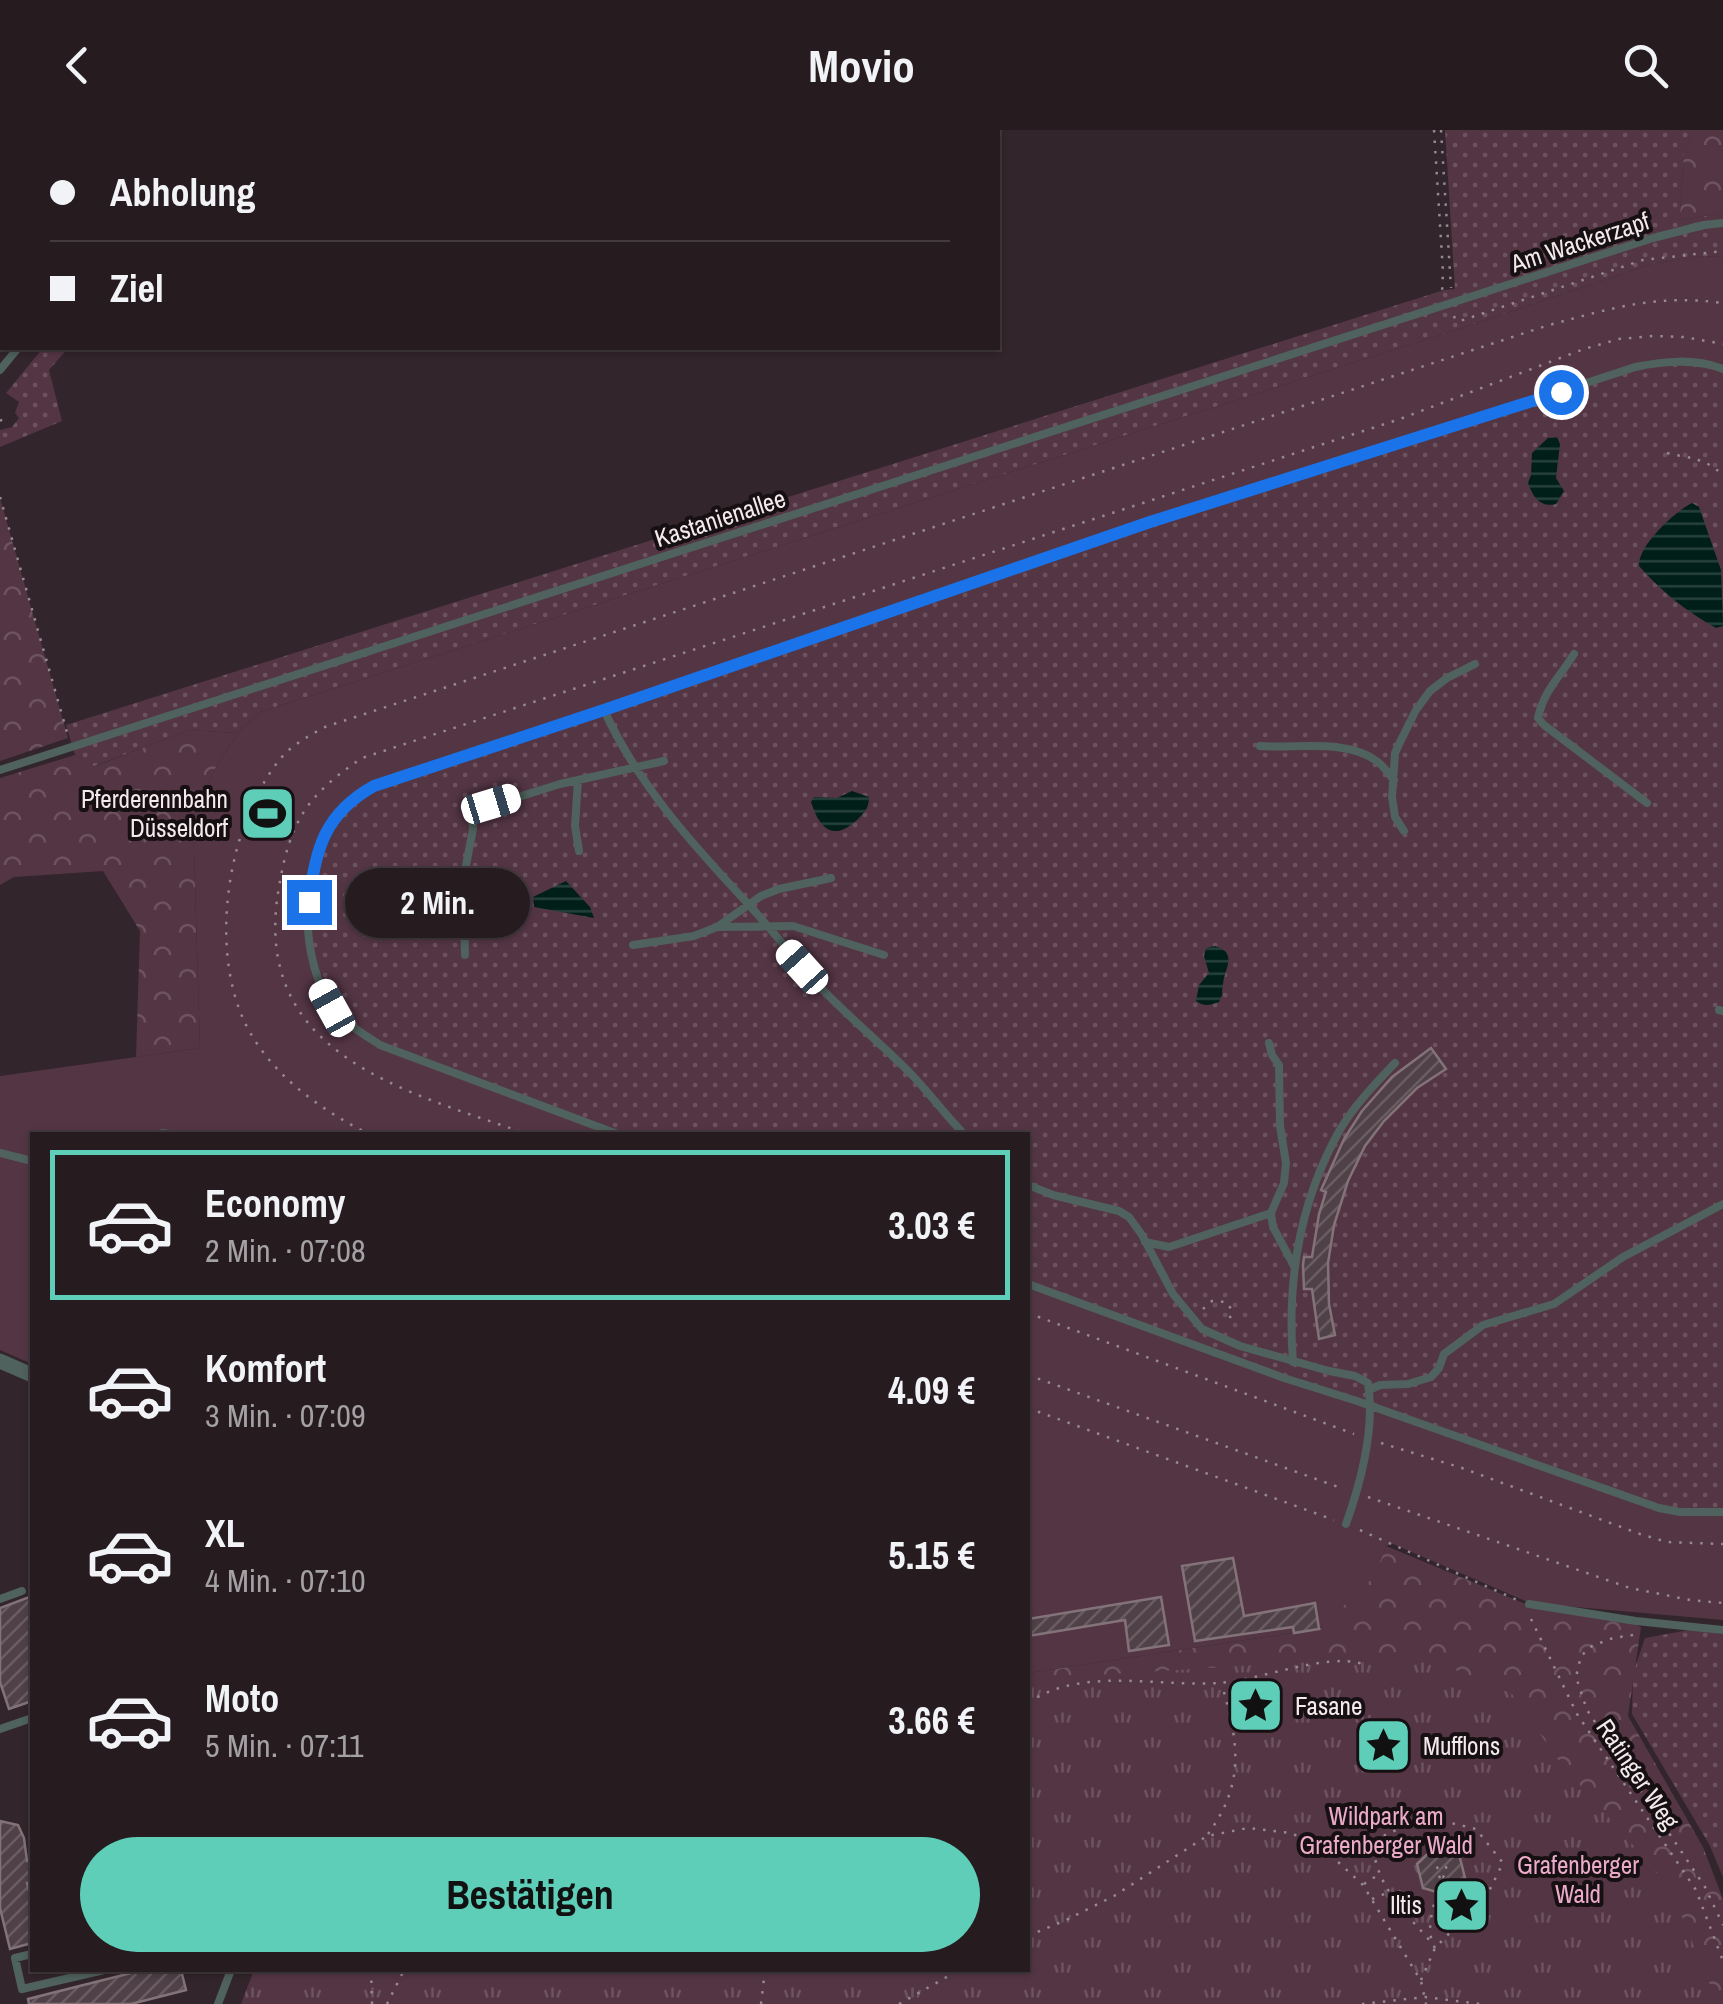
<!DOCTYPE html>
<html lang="de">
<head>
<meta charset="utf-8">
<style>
	:root { --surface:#261c20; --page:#32292d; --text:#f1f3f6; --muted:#a4a1a5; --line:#423a3e; --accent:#5eceb8 }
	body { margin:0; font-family:"Archivo Narrow",sans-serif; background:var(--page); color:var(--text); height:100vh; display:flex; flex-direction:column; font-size:38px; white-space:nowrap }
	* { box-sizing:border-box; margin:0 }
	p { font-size:32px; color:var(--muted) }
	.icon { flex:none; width:55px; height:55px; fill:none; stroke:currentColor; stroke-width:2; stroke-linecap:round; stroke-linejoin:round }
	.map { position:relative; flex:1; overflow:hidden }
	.drawer { position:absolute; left:30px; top:1002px; width:1000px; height:840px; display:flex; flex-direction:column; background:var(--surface); border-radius:0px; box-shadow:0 2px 8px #0004,0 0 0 2px var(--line) }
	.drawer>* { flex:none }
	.guide { position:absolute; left:0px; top:0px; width:1000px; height:220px; box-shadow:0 2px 8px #0004,0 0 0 2px var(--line); display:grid; align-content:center; height:220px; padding:0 50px; background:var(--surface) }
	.end { position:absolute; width:45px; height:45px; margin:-22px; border:12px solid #1a73e8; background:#fff; box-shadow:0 0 0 5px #fff }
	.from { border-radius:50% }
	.bubble { position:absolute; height:70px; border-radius:35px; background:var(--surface); box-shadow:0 2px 8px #0004,0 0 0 2px var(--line); font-size:32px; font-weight:700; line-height:70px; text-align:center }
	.car { position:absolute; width:30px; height:60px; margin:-30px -15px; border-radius:12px; box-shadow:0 0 8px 2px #0007; background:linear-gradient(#fff 24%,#345 0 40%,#fff 0 76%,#345 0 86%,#fff 0) }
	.guide b { display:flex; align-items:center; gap:35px; height:95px; font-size:38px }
	.guide b+b { border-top:2px solid var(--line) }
	.guide i { width:25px; height:25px; background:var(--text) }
	ul { padding:18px 0 0; list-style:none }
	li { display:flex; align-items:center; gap:30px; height:150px; margin:0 20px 15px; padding:0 30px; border:5px solid transparent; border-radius:0px }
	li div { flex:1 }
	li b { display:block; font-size:38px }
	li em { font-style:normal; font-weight:700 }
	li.selected { border-color:var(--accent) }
	li>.icon { width:90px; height:90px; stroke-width:1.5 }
	.action { display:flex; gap:20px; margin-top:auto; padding:20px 50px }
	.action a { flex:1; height:115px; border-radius:60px; background:var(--accent); color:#111; font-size:40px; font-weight:700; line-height:115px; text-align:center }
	header { display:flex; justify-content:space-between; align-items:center; height:130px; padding:0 50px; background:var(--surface); font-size:45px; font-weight:700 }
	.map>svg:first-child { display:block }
</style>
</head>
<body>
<header><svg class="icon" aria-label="back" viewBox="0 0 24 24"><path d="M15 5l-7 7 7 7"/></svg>Movio<svg class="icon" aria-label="search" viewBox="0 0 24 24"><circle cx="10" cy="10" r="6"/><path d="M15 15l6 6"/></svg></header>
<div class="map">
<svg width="1723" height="1874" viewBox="0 0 1723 1874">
	<defs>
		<pattern id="grass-dots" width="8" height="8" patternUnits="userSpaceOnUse" patternTransform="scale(2.5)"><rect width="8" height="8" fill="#543544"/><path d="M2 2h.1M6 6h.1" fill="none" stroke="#6d525f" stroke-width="1.8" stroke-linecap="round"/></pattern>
		<pattern id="forest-crowns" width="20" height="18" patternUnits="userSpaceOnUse" patternTransform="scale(2.5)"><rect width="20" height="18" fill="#543544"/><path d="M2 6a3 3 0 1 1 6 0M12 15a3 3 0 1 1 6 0" fill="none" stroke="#6d525f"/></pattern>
		<pattern id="park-tufts" width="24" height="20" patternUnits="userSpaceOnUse" patternTransform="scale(2.5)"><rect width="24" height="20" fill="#543544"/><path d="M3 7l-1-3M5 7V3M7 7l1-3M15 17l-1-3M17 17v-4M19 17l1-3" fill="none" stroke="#6d525f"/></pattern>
		<pattern id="water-rules" width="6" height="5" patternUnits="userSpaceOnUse" patternTransform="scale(2.5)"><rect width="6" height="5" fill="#001f19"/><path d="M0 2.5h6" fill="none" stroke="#26403b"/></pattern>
		<pattern id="building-hatch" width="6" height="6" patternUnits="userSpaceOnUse" patternTransform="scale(2.5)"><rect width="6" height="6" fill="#4f4147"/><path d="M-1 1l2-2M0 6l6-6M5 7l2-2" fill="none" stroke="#695d62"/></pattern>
	</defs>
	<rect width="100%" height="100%" fill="#32252b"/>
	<path fill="url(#grass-dots)" d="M1445 0H1695L1684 20 1680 87 1682 90 1723 83V126L1694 127 1652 134 1459 199 260 582 238 603 189 600 92 637 75 625 66 595 1444 160 1455 159Z
		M43 218H68L49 240 62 291 0 317V300L12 297 19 288 15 283 19 272 6 263Z
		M1657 232 1723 239V1382L1659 1378 1028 1154V1005H620L411 928 353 897 319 855 309 800 311 748 331 692 374 656 1149 392Z
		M1689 1500 1723 1504V1747L1709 1714 1632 1584 1633 1543 1645 1508Z"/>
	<path fill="url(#forest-crowns)" d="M1695 0H1723V83L1682 90 1680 87 1684 20Z
		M0 368 68 608 0 631Z
		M189 600 238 603 215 639 193 687 200 918 136 927 140 801 103 741 14 747 0 755V648L75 625 93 637Z
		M1386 1416 1530 1476 1633 1493 1641 1497 1628 1586 1703 1717 1723 1769V1874H1158L1028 1813V1543L1319 1499 1374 1446Z"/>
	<path fill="url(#park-tufts)" d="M1401 1521 1416 1523 1512 1564 1559 1631 1669 1756 1718 1874H241L254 1840H1028V1555L1081 1546 1369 1528Z"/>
	<path fill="#543544" d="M1723 126V239L1657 232 1149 392 397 648 358 665 322 709 309 772 312 828 332 878 380 915 620 1005H32V1234L0 1220V946L200 918 193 687 215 639 238 603 260 582 1459 199 1652 134 1694 127Z
		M1028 1154 1659 1378 1723 1382V1490L1530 1473 1393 1414 1386 1416 1375 1446 1319 1499 1028 1543Z"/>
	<path fill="url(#water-rules)" d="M1557 307 1560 314 1556 348 1564 361 1556 374C1540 378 1533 367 1528 353L1531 345 1532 323 1548 308Z
		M1692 373 1699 377 1721 440 1723 496 1716 498C1687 482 1661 461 1639 436 1638 416 1674 382 1692 373Z
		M852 661 869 667C869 677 866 681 858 689 834 712 820 700 811 672L814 667 837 668Z
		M566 751 590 777 594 788 534 777 533 767Z
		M1215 816C1238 823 1225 837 1223 854 1220 872 1226 856 1219 872 1211 875 1204 877 1196 871L1199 855 1209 843 1204 826 1206 818Z"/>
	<path fill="url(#building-hatch)" stroke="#837379" stroke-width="2.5" d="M1431 918 1446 939 1417 958 1384 991 1365 1016 1348 1051 1334 1095 1328 1133 1329 1174 1335 1205 1319 1209 1312 1159H1304L1303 1135 1304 1127H1312L1319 1084 1326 1062 1321 1060 1344 1009 1362 981 1392 947Z
		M1233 1428 1244 1486 1315 1473 1319 1499 1294 1503 1293 1497 1195 1511 1182 1436Z
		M32 1466V1571L9 1579 0 1552V1478Z
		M1161 1467 1169 1515 1129 1521 1125 1490 1028 1506V1489Z
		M0 1691 18 1695 24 1708 27 1731 32 1730V1751L27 1753 32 1773V1813L10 1819 0 1778Z
		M1435 1717 1459 1724 1465 1748 1447 1765 1423 1758 1417 1734Z
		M143 1840H181L186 1860 131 1874H29L28 1869Z"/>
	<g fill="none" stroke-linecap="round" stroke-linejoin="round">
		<path stroke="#958a8f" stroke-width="2.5" stroke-dasharray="2.5 8" stroke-linecap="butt" d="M1434 0 1443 142 1442 163
			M1441 0 1451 158
			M89 2 93 0
			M0 9H2
			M1454 186 1455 189 1460 191 1643 130 1723 121
			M0 291 8 285
			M1667 323C1692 329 1703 327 1723 345
			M0 367 68 606
			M371 1005C326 983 281 952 254 909 205 833 225 696 281 628 293 614 309 606 325 597L1549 195C1613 178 1656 164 1723 173
			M530 1005C406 961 249 926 279 757 290 691 307 665 362 628L1400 289 1584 219 1619 209 1653 206 1684 207 1723 214
			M1203 1179 1212 1171 1226 1172 1232 1180 1228 1195
			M1028 1183 1354 1304
			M1028 1245 1341 1358
			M1028 1278 1334 1390
			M1381 1313 1462 1338 1640 1404 1667 1412 1723 1414
			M1368 1367 1630 1458 1690 1470 1723 1473
			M1360 1400 1517 1470
			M1531 1489 1577 1584 1696 1760 1723 1831
			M1633 1505 1613 1508 1592 1516 1581 1526 1576 1547 1587 1580 1705 1757 1723 1795
			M1028 1572C1041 1565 1055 1558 1071 1555 1119 1545 1170 1556 1218 1553 1258 1551 1326 1522 1363 1534
			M1208 1704C1246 1652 1238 1612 1222 1555
			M1440 1748 1436 1739 1440 1735 1446 1737 1447 1742 1443 1747 1440 1746
			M1364 1754 1378 1745
			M1372 1769 1387 1763
			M1028 1806 1066 1790 1114 1766 1207 1706 1248 1698 1291 1703 1324 1719 1363 1755 1421 1851 1426 1874
			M1435 1818C1425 1801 1433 1780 1437 1762
			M371 1840 372 1874
			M1421 1850 1435 1818 1487 1765 1503 1733 1476 1699 1426 1687 1383 1706 1373 1717C1378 1759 1405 1782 1431 1812
			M387 1874 404 1840
			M761 1874 765 1840
			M899 1874 959 1840
			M1362 1874 1425 1867 1480 1874"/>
		<path stroke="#4f625d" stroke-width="8" d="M216 2 218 0
			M0 240 18 218
			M1574 524C1560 547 1544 560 1538 588L1544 595 1647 673
			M604 580C638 655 694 716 750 776 774 802 796 831 820 857 849 887 880 913 909 942 929 962 945 985 965 1005
			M1260 616C1296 619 1348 608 1378 632 1384 637 1389 644 1394 650
			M0 640 1653 108 1704 95 1723 93
			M578 650 575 696 579 721
			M1404 701 1395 687 1392 667 1395 623 1401 610 1416 580 1430 561 1447 548 1475 534
			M831 748 779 759 761 766 717 797 793 796 884 825
			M633 815 694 806 717 797
			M465 825 463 751 473 699 472 688 477 680 560 654 664 631
			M1719 880 1723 881
			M1269 913 1272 925 1279 935 1280 996 1286 1033 1284 1053 1271 1083 1273 1097 1294 1136
			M155 1005 162 1003 180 1005
			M620 1005 380 915C362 903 341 892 330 873 294 817 301 711 354 668 381 647 421 640 454 629 516 608 579 588 641 567 810 509 978 449 1148 392 1309 338 1473 291 1635 237 1664 231 1695 228 1723 239
			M0 1023 32 1031
			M1028 1055 1053 1065 1119 1081 1129 1087 1142 1105 1173 1164 1202 1199 1240 1216 1329 1241 1355 1246 1368 1253C1375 1297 1361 1352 1346 1394
			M1145 1112 1169 1117 1271 1083
			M1028 1154 1284 1248 1357 1271 1659 1378 1680 1382H1723
			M1293 1232C1287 1154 1299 1075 1337 1005 1351 979 1374 955 1395 933
			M1369 1260 1380 1255 1408 1254 1431 1247 1439 1238 1444 1224 1483 1195 1554 1174 1623 1127 1723 1074
			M0 1469 22 1461
			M1529 1474 1636 1491 1723 1500
			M0 1599 32 1588
			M32 1824 15 1828 22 1859 104 1840
			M218 1874 231 1840"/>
		<path stroke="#4f625d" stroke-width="15" d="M0 1231 32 1245"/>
	</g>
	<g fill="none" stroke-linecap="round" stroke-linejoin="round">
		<path stroke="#1a73e8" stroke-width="12" d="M309 772C315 719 325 683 374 656L604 580 1150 392 1561 262"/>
	</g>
	<defs>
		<symbol id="stadium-square" viewBox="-11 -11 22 22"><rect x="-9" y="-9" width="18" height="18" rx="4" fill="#5eceb8" stroke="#161013"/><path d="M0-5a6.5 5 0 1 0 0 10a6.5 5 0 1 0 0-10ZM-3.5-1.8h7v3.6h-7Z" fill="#111"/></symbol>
		<symbol id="sight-square" viewBox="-11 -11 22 22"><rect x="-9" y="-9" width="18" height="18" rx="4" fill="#5eceb8" stroke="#161013"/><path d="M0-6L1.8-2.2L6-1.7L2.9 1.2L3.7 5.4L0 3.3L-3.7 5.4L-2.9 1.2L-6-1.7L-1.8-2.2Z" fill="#111"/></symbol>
	</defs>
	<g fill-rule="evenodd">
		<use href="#stadium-square" x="236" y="652" width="63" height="63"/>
		<use href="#sight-square" x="1224" y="1544" width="63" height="63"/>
		<use href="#sight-square" x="1352" y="1584" width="63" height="63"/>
		<use href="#sight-square" x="1430" y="1744" width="63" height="63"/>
	</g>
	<g text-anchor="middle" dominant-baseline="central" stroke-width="8" stroke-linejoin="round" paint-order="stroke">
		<g font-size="25" fill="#f3eaed" stroke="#161013">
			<text transform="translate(1580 112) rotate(-18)">Am Wackerzapf</text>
			<text transform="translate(720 388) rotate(-18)">Kastanienallee</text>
			<text transform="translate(1638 1644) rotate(56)">Ratinger Weg</text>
		</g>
		<g font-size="25" fill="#f3eaed" stroke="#161013" text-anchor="end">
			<text x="228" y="669">Pferderennbahn<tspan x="228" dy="29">Düsseldorf</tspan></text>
			<text x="1295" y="1576" text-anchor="start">Fasane</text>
			<text x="1423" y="1616" text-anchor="start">Mufflons</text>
			<text x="1422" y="1775">Iltis</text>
		</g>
		<g font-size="25" fill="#ebabc8" stroke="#161013">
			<text x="1386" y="1686">Wildpark am<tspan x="1386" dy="29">Grafenberger Wald</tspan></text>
			<text x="1578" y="1735">Grafenberger<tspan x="1578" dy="29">Wald</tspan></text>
		</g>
	</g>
</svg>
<i class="end from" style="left:1561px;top:262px"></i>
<i class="end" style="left:309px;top:772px"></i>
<div class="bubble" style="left:345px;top:738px;width:185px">2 Min.</div>
<i class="car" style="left:491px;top:674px;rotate:73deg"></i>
<i class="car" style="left:802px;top:837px;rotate:318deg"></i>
<i class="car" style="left:332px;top:878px;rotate:331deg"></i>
<div class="guide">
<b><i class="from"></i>Abholung</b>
<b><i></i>Ziel</b>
</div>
<section class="drawer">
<ul>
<li class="selected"><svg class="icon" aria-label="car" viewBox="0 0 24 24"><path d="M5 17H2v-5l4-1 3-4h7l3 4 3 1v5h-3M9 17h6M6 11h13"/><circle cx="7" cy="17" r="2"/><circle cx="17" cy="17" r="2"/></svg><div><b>Economy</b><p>2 Min. · 07:08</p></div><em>3.03 €</em></li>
<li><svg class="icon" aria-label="car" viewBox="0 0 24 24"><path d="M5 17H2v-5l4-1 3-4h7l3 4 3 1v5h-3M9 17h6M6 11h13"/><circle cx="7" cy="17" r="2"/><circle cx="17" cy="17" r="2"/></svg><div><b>Komfort</b><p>3 Min. · 07:09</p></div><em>4.09 €</em></li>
<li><svg class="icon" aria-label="car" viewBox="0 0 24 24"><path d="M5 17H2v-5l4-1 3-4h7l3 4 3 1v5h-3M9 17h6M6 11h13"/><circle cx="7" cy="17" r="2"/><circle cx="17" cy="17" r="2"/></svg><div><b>XL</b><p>4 Min. · 07:10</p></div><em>5.15 €</em></li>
<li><svg class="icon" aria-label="car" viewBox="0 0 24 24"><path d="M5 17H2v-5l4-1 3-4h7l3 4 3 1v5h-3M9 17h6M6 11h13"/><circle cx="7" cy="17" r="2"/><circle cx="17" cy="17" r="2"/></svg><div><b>Moto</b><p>5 Min. · 07:11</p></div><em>3.66 €</em></li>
</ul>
<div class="action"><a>Bestätigen</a></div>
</section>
</div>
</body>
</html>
